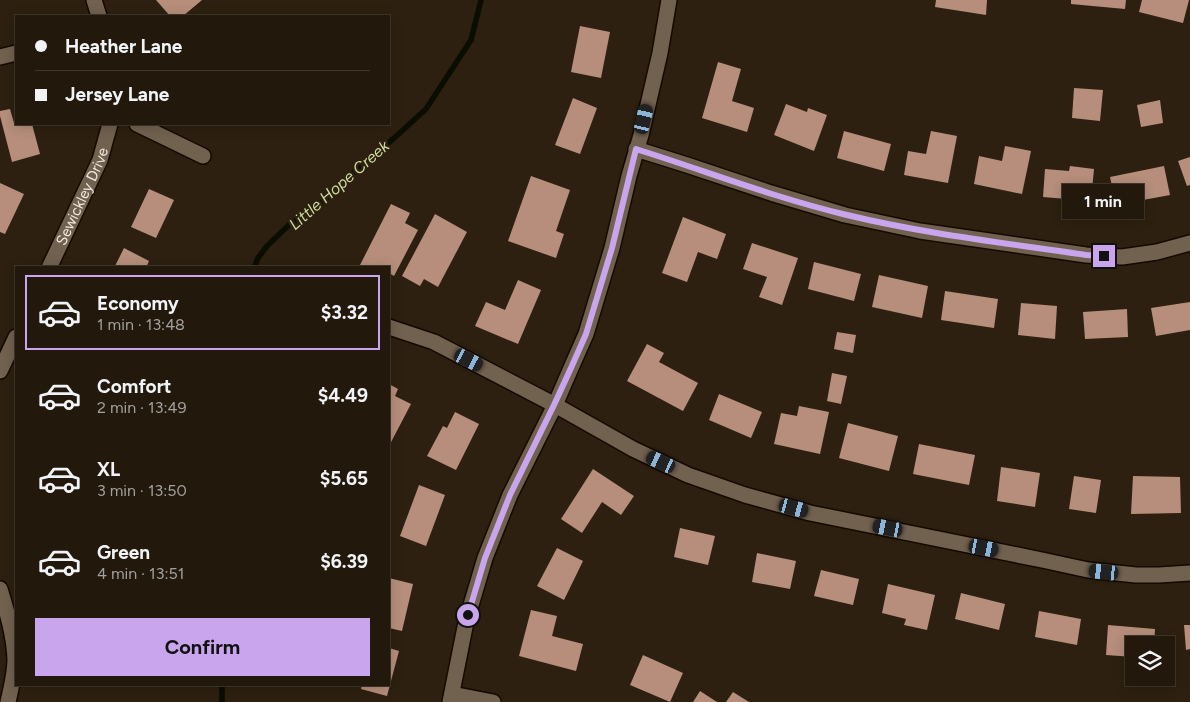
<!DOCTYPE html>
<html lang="en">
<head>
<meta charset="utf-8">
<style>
	:root { --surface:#22180c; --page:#2a2115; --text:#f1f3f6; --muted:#a2a09d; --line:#3f372d; --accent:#c9a5ee }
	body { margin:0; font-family:Figtree,sans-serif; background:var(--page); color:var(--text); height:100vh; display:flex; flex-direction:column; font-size:19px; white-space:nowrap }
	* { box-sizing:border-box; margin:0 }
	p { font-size:16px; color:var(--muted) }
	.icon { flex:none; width:28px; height:28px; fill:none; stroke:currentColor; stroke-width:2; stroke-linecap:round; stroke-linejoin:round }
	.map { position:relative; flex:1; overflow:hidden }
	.panel { position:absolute; left:15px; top:266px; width:375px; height:420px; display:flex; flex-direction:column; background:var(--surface); border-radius:0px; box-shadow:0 2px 12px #0003,0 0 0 1px var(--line) }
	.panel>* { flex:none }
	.top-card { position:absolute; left:15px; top:15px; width:375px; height:110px; border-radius:0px; box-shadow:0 2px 12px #0003,0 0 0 1px var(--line); display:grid; align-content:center; height:110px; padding:0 20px; background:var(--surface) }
	.fabs { position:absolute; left:1125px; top:636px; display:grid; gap:10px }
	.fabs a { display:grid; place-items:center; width:50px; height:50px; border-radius:0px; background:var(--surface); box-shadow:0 2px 12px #0003,0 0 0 1px var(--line); font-size:25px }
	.end { position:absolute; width:22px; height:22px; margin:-11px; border:6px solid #c9a5ee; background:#111; box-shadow:0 0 0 2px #111 }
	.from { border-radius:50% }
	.bubble { position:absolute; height:35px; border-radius:0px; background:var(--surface); box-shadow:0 2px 12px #0003,0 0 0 1px var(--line); font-size:16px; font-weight:700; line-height:35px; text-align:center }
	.car { position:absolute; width:15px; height:30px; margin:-15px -8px; border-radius:6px; box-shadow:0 0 4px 1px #0007; background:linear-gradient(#222 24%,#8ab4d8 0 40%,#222 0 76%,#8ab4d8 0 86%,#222 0) }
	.top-card b { display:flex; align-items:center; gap:18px; height:48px; font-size:19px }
	.top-card b+b { border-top:1px solid var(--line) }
	.top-card i { width:12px; height:12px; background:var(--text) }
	ul { padding:9px 0 0; list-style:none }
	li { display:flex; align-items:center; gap:15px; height:75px; margin:0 10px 8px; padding:0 10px; border:2px solid transparent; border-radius:0px }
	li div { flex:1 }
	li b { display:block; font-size:19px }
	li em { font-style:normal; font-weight:700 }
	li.active { border-color:var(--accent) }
	li>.icon { width:45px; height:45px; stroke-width:1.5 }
	.primary-button { display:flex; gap:10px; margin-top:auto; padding:10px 20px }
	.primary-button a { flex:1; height:58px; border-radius:0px; background:var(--accent); color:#111; font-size:20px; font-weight:700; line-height:58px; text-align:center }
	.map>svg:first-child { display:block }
</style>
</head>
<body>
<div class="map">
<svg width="1190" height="702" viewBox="0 0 1190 702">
	<rect width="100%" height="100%" fill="#2d2010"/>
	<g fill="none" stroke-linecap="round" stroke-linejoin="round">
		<path stroke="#090e00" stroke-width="5.5" d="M254 268 258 258 267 246 291 223 320 204 366 161 392 140 426 109 471 40 481 0
			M222 702V685"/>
	</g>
	<path fill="#b68e7b" d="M156 0H202L183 16H170Z
		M936 0H987L986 15 935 7Z
		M1071 0H1126L1125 9 1071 4Z
		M1142 0H1189L1183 23 1139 12Z
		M580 26 610 32 601 78 571 72Z
		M718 62 741 69 732 101 754 108 747 132 702 118Z
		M1074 88 1103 90 1100 121 1072 118Z
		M573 98 597 108 580 154 555 145Z
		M1160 100 1163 123 1141 127 1137 105Z
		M786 104 807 112 808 108 827 115 814 151 774 135Z
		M10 109 14 123 16 122V124H32L40 154 12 162 0 116V111Z
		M844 131 891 144 884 171 837 158Z
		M931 131 957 136 948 183 904 175 908 151 926 154Z
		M1005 146 1031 151 1022 194 974 184 979 156 1002 161Z
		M1190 157V185L1187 186 1178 161Z
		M1070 166 1094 169 1091 201 1043 197 1045 169 1069 171Z
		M1164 166 1170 195 1116 205 1110 177Z
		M531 176 570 190 556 231 564 234 556 258 508 241Z
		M0 183 24 194 5 234 0 232Z
		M149 189 174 200 156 238 131 227Z
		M391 204 410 213 405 223 418 230 394 276 389 273V268H365L360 265Z
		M435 214 467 232 438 287 424 279 420 286 402 276Z
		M683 217 726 234 717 259 698 252 687 282 662 273Z
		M752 243 798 258 782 305 759 297 767 277 743 269Z
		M124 248 149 261 146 268H114Z
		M814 262 861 274 854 301 808 289Z
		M879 275 928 286 922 318 872 307Z
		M518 280 541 290 518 344 475 326 486 302 505 310Z
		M945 291 998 299 994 328 941 320Z
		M1190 302V330L1156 336 1151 308Z
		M1021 303 1057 306 1055 339 1018 335Z
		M1127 309 1128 337 1085 339 1083 312Z
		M837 332 856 335 853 353 834 349Z
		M647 344 664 353 659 362 698 383 683 411 627 381Z
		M832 373 847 376 841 404 827 401Z
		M389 384 398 389 395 396 411 404 389 446Z
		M719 394 762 412 751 438 709 420Z
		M799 406 829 412 820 454 774 444 781 413 797 416Z
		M455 412 479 424 456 470 427 456 443 426 447 428Z
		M848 423 898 436 889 471 839 458Z
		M919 444 975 455 969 485 913 474Z
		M1001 467 1040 473 1035 507 997 501Z
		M593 469 634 496 621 515 602 502 582 533 561 519Z
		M1074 476 1101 480 1096 513 1069 509Z
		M1133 476 1180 477 1181 513 1131 514Z
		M419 485 445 495 426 546 400 536Z
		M680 528 715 536 708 565 674 557Z
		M557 548 583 561 564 600 537 586Z
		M757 553 796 561 790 589 752 582Z
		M821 570 859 579 853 605 814 596Z
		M389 578 413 584 402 631 389 628Z
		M888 584 935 595 927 630 904 625 906 619 882 613Z
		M961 593 1005 604 999 630 955 619Z
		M531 610 557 616 552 636 583 644 576 671 519 656Z
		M1039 611 1081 619 1077 645 1035 637Z
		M1108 625 1155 629 1154 645H1134V657L1106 655Z
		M1184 625H1190V649L1186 650Z
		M389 648 399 651 387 696 361 689 362 685H389Z
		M643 655 683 673 670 702 630 685Z
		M700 691 717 702H693Z
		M733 692 749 702H726Z"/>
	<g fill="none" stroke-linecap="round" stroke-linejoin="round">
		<defs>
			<g id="minor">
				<path d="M94 0 99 16"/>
				<path d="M0 57 16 53"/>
				<path d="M137 124 203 156"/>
				<path d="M636 149 687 165 771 193 845 215 920 231 1086 255 1122 257 1157 252 1190 243"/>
				<path id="s1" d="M49 268 100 160 110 124"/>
				<path d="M389 327 434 342 555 405 633 449 688 475 745 495 810 513 1042 560 1088 570 1136 575H1159L1190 573"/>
				<path d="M0 371 16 337"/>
				<path d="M0 589C7 612 14 635 15 659 15 674 11 688 8 702"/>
				<path d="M452 694 493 702"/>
				<path d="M450 702 466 622 485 558 510 495 555 405 571 368 586 334 612 248 629 176 641 135 660 53 669 0"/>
			</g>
		</defs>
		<use href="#minor" stroke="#150900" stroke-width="18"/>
		<use href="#minor" stroke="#71614f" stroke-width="15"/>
	</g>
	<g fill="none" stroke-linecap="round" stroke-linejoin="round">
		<path stroke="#c9a5ee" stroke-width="6" d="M468 615 485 558 510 495 554 405 571 368 586 334 612 248 636 149C706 171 775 198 847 215 925 234 1006 243 1086 255L1104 256"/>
	</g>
	<g text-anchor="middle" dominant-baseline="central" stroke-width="5" stroke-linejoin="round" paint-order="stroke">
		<g font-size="15" fill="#f1e8de" stroke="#2d2010">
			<text stroke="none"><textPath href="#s1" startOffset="79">Sewickley Drive</textPath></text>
		</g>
		<g font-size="16" font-style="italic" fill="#ccdd9d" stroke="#2d2010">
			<text transform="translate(339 185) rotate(-41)">Little Hope Creek</text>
		</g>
	</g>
</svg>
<div class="fabs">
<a><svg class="icon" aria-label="layers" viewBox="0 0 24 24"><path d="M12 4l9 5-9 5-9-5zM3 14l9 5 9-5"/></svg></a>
</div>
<i class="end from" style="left:468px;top:615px"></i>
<i class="end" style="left:1104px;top:256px"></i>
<div class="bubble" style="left:1062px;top:184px;width:82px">1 min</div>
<i class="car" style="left:644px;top:119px;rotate:13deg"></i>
<i class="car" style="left:469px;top:360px;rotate:117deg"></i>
<i class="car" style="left:661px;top:462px;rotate:295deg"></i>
<i class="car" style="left:794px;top:508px;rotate:105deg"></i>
<i class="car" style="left:888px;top:528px;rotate:281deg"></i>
<i class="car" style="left:984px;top:548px;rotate:101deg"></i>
<i class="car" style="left:1104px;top:572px;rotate:276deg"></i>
<div class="top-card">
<b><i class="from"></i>Heather Lane</b>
<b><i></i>Jersey Lane</b>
</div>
<section class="panel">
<ul>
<li class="active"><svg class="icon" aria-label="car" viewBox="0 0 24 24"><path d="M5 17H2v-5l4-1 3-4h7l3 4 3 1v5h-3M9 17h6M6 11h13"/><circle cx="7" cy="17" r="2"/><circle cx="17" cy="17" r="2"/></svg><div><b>Economy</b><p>1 min · 13:48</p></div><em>$3.32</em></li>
<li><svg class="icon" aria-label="car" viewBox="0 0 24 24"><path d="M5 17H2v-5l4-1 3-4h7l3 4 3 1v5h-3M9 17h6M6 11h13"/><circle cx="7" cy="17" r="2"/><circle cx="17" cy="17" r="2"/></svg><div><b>Comfort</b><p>2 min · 13:49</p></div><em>$4.49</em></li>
<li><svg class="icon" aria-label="car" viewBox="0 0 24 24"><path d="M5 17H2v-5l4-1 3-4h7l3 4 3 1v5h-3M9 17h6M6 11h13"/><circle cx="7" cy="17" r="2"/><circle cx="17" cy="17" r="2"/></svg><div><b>XL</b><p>3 min · 13:50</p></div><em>$5.65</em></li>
<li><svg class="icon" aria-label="car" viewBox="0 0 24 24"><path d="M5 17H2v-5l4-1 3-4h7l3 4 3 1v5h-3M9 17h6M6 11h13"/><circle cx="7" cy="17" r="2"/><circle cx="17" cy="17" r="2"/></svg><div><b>Green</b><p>4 min · 13:51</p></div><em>$6.39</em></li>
</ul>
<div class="primary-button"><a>Confirm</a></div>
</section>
</div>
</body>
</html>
